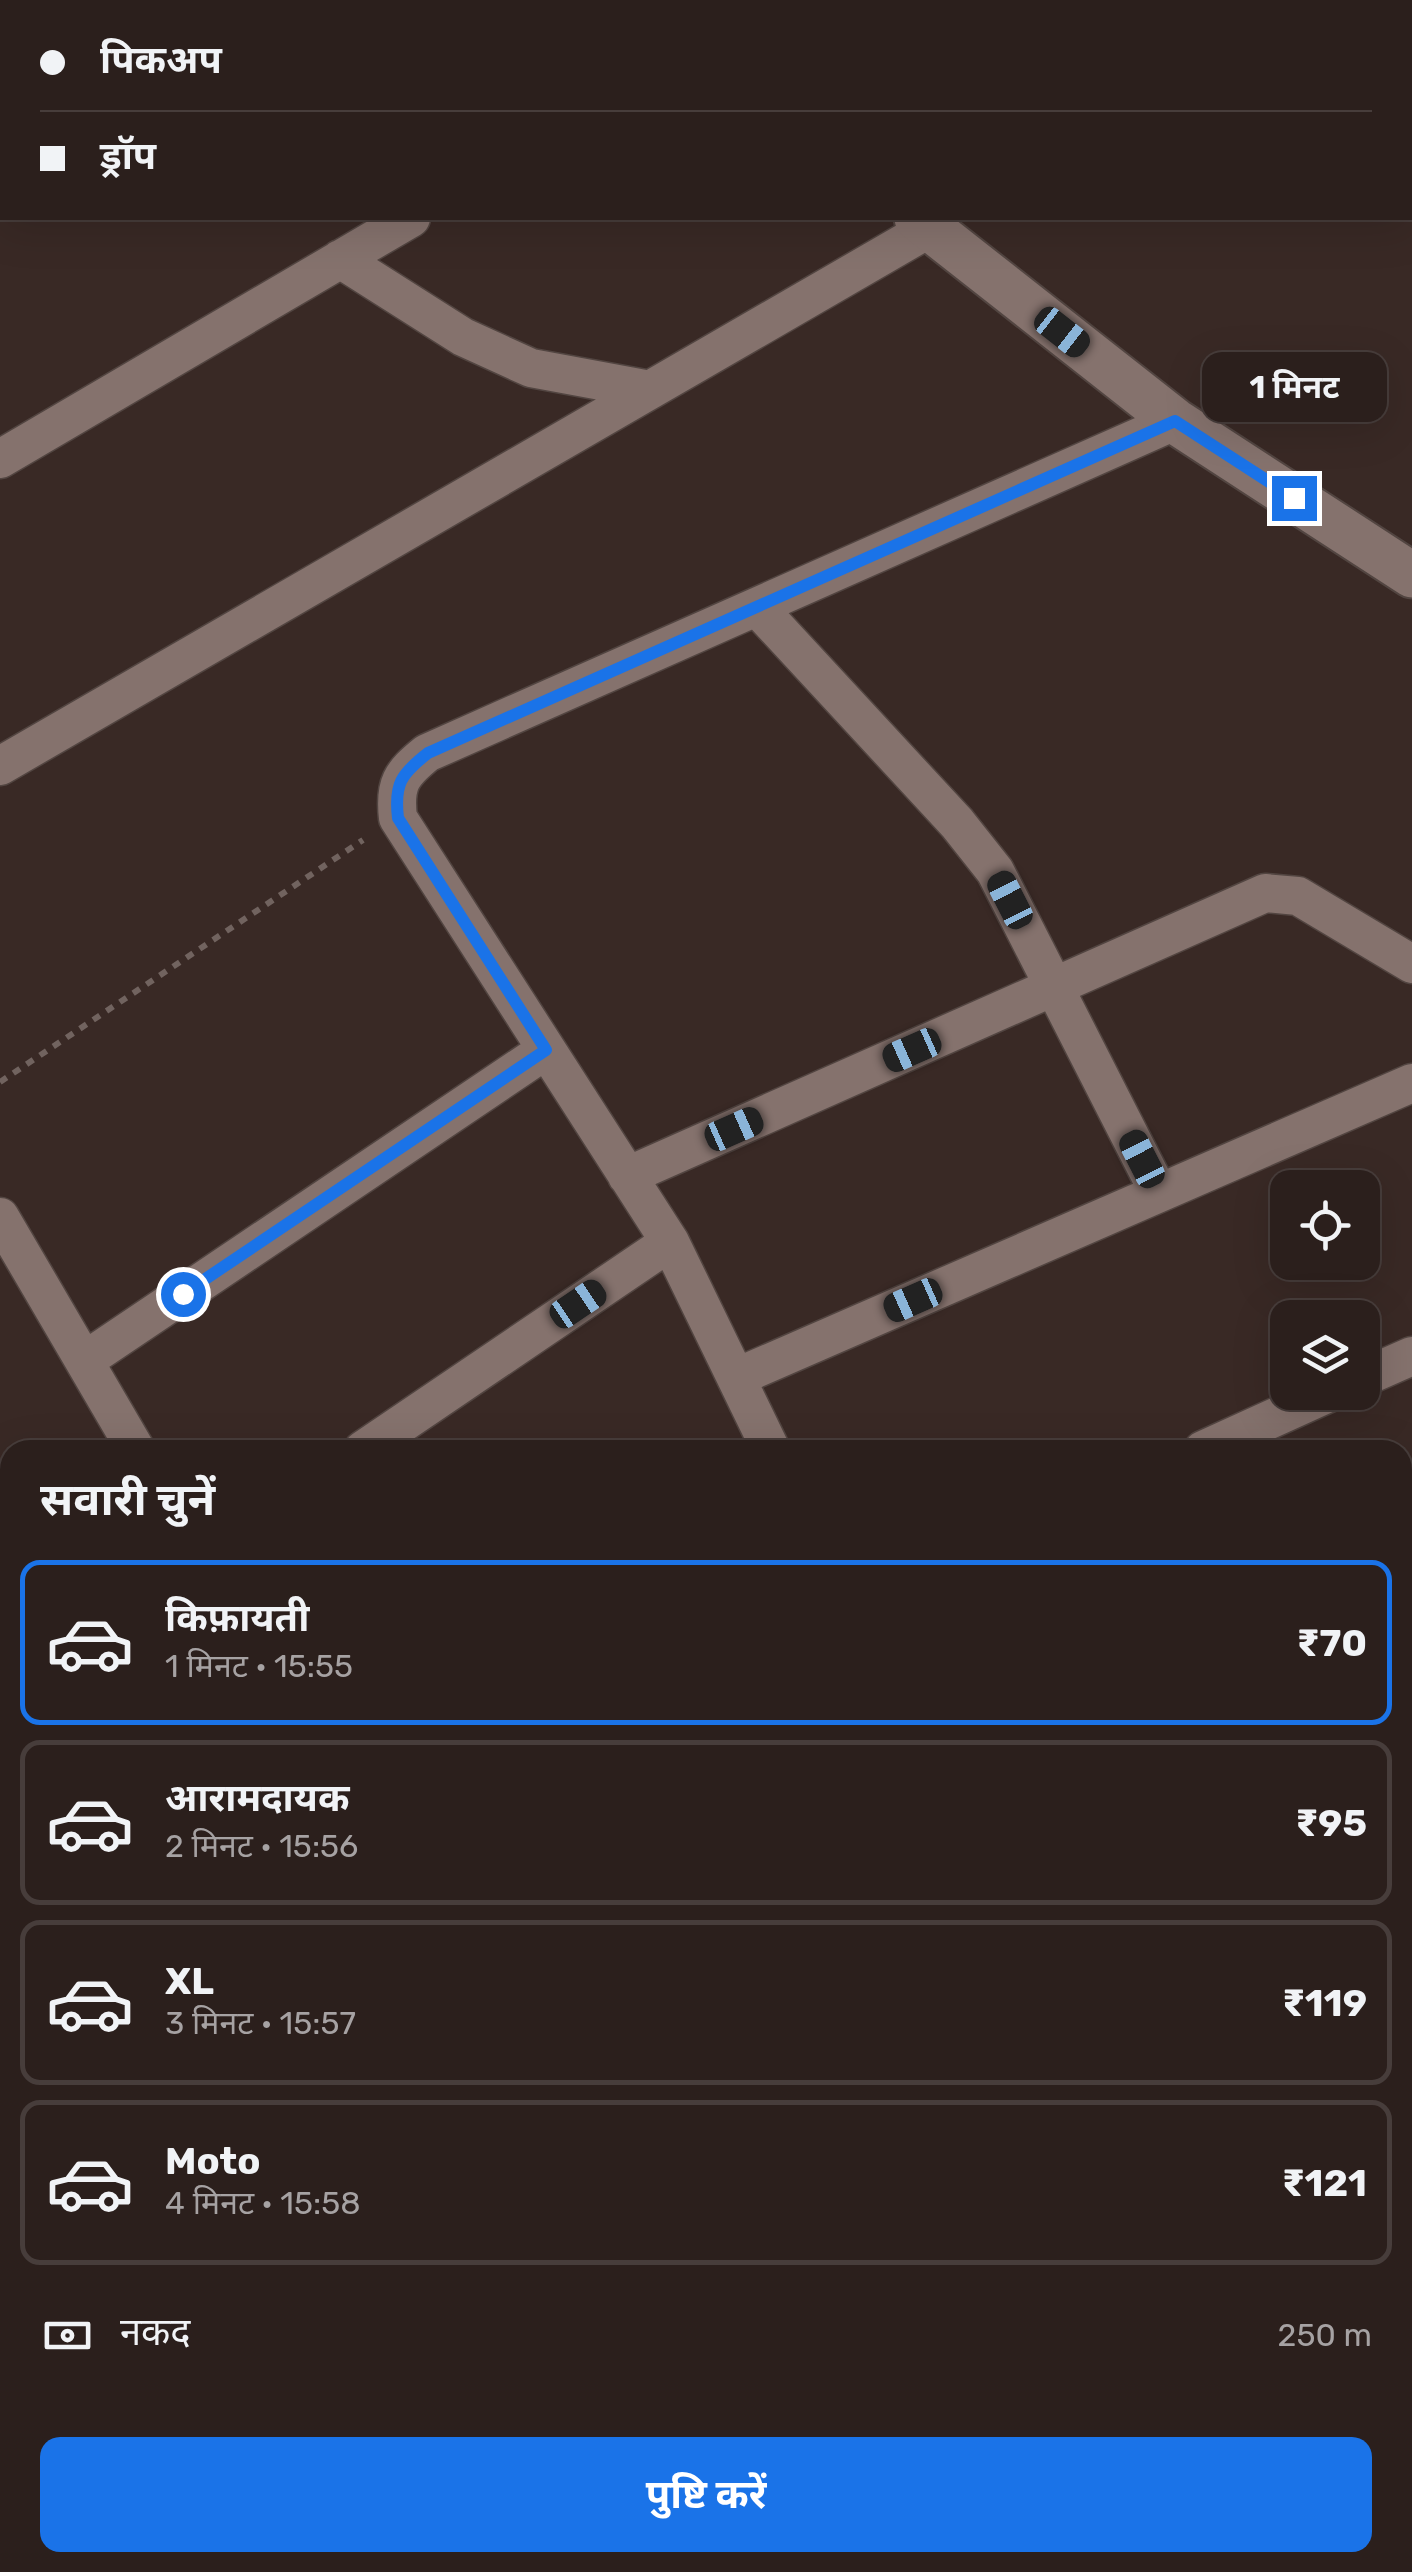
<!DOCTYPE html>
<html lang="hi">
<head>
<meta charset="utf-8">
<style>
	:root { --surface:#2b1f1c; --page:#372c29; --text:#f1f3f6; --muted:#a6a2a3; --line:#473d3b; --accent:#1a73e8 }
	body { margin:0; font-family:Rubik,"Noto Sans Devanagari",sans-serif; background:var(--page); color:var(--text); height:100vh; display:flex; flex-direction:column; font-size:38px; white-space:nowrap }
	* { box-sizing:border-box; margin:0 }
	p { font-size:32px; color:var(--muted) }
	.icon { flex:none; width:55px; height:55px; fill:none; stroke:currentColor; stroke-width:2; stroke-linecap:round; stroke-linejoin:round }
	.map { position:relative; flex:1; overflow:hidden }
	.sheet { position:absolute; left:0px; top:1440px; width:1412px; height:1132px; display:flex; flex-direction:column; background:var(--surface); border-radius:30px 30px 0 0; box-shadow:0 10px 40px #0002,0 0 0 2px var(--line) }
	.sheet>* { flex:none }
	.top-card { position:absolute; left:0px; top:0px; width:1412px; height:220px; box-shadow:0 10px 40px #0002,0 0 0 2px var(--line); display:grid; align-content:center; height:220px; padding:0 40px; background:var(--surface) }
	.tools { position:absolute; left:1270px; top:1170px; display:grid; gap:20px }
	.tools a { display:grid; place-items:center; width:110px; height:110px; border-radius:20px; background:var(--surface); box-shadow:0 10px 40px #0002,0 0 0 2px var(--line); font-size:50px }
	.end { position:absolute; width:45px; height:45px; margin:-22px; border:12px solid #1a73e8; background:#fff; box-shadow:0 0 0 5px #fff }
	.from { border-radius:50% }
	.bubble { position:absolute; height:70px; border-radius:20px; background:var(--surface); box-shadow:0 10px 40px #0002,0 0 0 2px var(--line); font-size:32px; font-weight:700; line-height:70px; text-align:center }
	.car { position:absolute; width:30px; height:60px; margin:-30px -15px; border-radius:12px; box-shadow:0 0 8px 2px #0007; background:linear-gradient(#222 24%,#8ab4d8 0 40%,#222 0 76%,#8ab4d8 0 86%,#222 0) }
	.top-card b { display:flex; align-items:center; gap:35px; height:95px; font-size:38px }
	.top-card b+b { border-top:2px solid var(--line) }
	.top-card i { width:25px; height:25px; background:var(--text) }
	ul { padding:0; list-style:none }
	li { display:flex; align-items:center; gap:30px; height:165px; margin:0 20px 15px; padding:0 20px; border:5px solid var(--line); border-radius:20px }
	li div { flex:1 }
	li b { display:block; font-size:38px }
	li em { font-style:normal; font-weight:700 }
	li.selected { border-color:var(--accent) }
	li>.icon { width:90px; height:90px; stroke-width:1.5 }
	h2 { padding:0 40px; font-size:45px; line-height:120px }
	.pay { display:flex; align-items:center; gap:25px; height:110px; padding:0 40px; font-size:38px }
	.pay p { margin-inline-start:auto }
	.primary-button { display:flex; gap:20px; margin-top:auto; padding:20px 40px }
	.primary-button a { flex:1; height:115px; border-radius:20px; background:var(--accent); color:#fff; font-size:40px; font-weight:700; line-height:115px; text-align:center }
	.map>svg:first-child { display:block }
</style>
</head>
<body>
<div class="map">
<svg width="1412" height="2572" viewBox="0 0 1412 2572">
	<rect width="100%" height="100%" fill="#392925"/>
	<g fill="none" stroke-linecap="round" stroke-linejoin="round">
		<defs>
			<path id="minor" d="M212 2 216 0
				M0 132 2 131
				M340 259 463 337 531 368 650 390
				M0 459 411 218
				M757 607 957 823 995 871 1159 1193
				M0 766 930 228
				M627 1176 1265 893 1298 896 1412 964
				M0 1217 136 1450
				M84 1361 546 1050
				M737 1377 1412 1083
				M1362 1378 1412 1356
				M363 1450 670 1242
				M771 1450 670 1242 398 818C394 784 401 774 427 753L1175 421
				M1203 1450 1331 1392
				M0 1607 10 1601
				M1402 1636 1412 1632
				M1402 1915 1412 1911
				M0 1980 10 1974
				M0 2350 10 2344
				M451 2562 456 2572
				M804 2562 810 2572
				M254 2572 270 2562
				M1138 2572 1154 2562"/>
			<path id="tertiary" d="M668 0 670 2
				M917 218 1175 421 1412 575"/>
		</defs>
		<use href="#minor" stroke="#524541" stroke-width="41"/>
		<use href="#tertiary" stroke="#524541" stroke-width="49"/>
		<path stroke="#71635f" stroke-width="6" stroke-dasharray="8 8" stroke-linecap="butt" d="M0 1082 363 840"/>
		<use href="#minor" stroke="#85726d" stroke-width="38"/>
		<use href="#tertiary" stroke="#85726d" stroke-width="45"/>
	</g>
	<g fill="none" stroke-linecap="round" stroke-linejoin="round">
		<path stroke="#1a73e8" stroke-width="12" d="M183 1294 546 1050 398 818C394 784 401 774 428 753L1175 421 1294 498"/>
	</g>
</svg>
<div class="tools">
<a><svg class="icon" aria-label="locate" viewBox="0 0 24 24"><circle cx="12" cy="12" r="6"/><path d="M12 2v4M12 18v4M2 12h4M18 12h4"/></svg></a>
<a><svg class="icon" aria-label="layers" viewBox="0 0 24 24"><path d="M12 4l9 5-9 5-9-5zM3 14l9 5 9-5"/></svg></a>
</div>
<i class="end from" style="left:183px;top:1294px"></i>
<i class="end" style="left:1294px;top:498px"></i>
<div class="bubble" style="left:1202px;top:352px;width:185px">1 मिनट</div>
<i class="car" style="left:1062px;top:332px;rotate:128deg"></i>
<i class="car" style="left:1010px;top:900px;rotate:333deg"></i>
<i class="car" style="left:912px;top:1050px;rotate:246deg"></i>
<i class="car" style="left:734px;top:1129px;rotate:66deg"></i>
<i class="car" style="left:1142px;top:1159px;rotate:333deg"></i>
<i class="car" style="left:913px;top:1300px;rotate:246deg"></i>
<i class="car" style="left:578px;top:1304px;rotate:56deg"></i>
<div class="top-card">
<b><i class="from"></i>पिकअप</b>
<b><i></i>ड्रॉप</b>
</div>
<section class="sheet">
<h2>सवारी चुनें</h2>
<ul>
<li class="selected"><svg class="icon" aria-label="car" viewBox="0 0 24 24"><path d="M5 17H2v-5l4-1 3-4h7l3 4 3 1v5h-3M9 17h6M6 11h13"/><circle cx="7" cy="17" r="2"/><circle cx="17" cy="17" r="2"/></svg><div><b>किफ़ायती</b><p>1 मिनट · 15:55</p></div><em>₹70</em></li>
<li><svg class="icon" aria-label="car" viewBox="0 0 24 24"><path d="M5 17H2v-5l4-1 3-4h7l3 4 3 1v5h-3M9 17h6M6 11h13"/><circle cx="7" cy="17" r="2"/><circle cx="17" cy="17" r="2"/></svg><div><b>आरामदायक</b><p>2 मिनट · 15:56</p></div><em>₹95</em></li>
<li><svg class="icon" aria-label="car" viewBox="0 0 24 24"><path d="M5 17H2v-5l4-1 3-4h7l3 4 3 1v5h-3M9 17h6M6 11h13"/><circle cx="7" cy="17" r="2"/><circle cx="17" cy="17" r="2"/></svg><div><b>XL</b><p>3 मिनट · 15:57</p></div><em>₹119</em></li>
<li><svg class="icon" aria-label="car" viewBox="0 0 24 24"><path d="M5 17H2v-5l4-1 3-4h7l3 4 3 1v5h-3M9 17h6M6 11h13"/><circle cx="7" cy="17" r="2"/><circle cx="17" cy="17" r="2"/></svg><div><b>Moto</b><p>4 मिनट · 15:58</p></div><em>₹121</em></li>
</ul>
<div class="pay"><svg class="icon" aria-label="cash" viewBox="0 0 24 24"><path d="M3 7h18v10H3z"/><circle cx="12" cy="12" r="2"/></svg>नकद<p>250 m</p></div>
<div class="primary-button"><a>पुष्टि करें</a></div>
</section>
</div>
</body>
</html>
